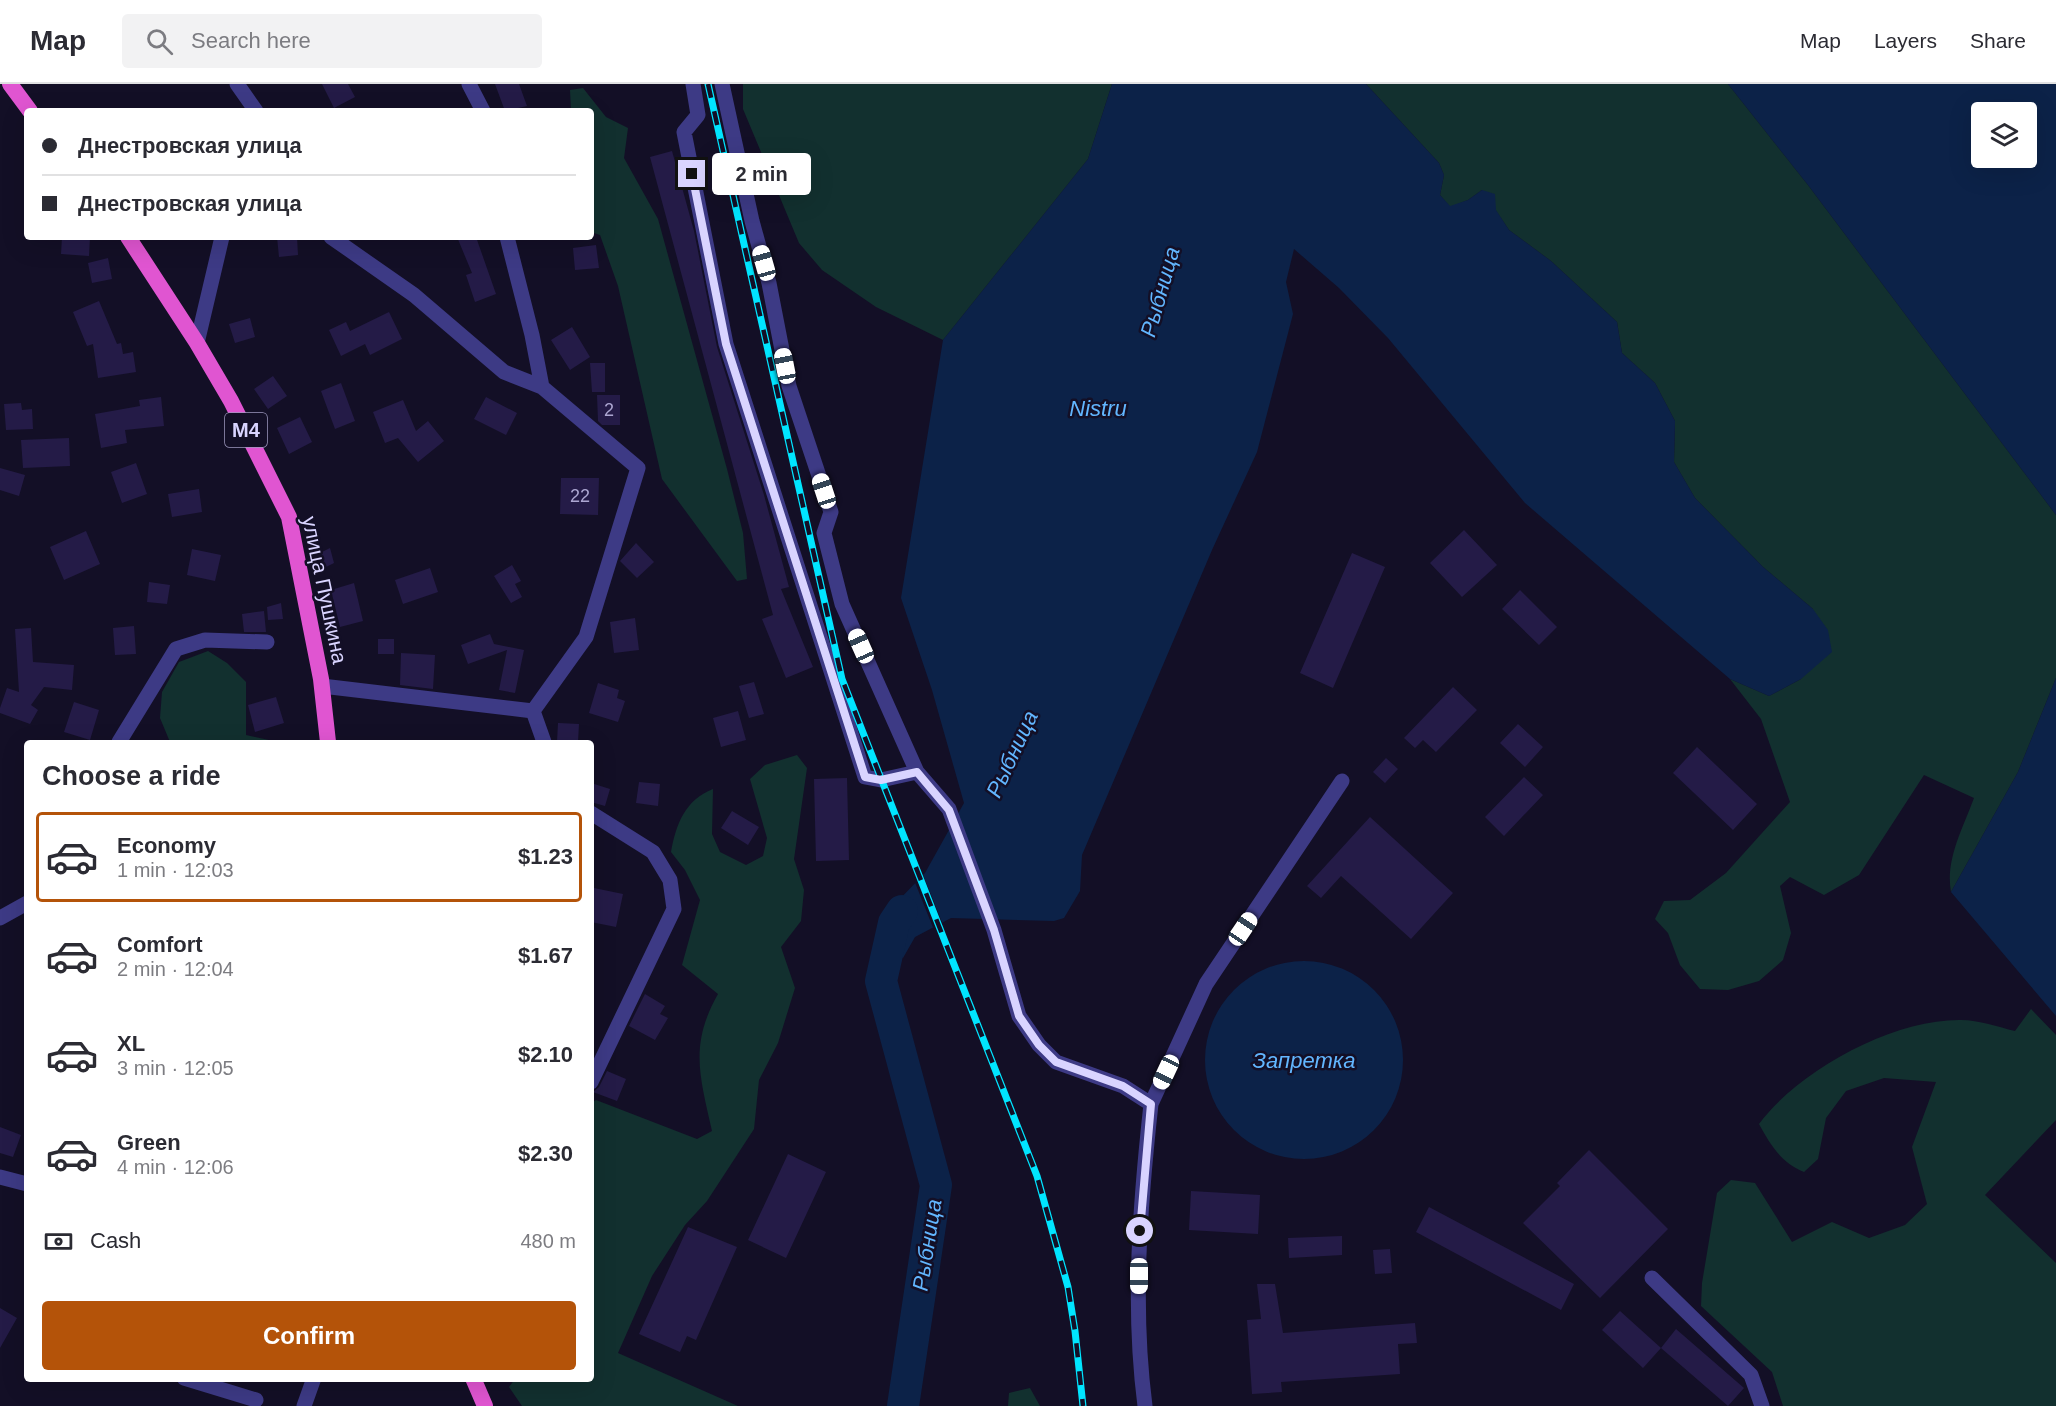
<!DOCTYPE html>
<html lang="en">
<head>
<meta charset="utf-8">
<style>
	:root { --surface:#fff; --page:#f2f2f3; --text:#2b2b33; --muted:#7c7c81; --line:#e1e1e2; --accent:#b45309 }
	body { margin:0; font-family:Helvetica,sans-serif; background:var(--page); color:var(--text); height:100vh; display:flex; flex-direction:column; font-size:22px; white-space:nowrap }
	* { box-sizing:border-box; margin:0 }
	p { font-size:20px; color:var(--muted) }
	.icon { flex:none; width:33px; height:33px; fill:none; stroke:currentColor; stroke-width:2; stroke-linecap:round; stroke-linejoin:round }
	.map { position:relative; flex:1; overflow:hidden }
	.panel { position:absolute; left:24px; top:656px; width:570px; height:642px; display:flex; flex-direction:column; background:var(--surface); border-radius:6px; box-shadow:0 6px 24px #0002 }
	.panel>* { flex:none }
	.guide { position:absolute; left:24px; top:24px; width:570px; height:132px; border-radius:6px; box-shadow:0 6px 24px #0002; display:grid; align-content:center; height:132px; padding:0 18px; background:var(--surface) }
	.fabs { position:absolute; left:1971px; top:18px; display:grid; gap:12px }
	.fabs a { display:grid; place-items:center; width:66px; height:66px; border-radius:6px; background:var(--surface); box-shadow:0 6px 24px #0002; font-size:30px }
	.end { position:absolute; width:27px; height:27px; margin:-14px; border:8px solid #d9d4ff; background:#111; box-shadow:0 0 0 3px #111 }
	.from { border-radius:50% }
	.bubble { position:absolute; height:42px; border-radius:6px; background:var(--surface); box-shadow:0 6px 24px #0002; font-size:20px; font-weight:800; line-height:42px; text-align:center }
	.car { position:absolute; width:18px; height:36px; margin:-18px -9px; border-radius:8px; box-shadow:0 0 4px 2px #0007; background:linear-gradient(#fff 24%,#345 0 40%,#fff 0 76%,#345 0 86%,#fff 0) }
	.guide b { display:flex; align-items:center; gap:21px; height:57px; font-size:22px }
	.guide b+b { border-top:2px solid var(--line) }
	.guide i { width:15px; height:15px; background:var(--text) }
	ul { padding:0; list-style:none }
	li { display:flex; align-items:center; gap:18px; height:90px; margin:0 12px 9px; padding:0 6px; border:3px solid transparent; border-radius:6px }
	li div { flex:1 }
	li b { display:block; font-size:22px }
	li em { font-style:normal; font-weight:800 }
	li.current { border-color:var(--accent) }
	li>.icon { width:54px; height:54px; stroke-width:1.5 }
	h2 { padding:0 18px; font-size:27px; line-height:72px }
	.pay { display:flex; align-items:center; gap:15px; height:66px; padding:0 18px; font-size:22px }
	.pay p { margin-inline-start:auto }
	.cta { display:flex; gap:12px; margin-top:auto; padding:12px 18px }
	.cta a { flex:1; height:69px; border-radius:6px; background:var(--accent); color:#fff; font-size:24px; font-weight:800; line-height:69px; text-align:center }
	header { display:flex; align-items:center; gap:36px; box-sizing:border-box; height:84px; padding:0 30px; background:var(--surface); border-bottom:2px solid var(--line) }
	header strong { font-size:28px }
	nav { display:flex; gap:33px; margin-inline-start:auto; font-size:21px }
	.search { width:420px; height:54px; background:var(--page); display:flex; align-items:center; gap:15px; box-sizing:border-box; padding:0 21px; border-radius:6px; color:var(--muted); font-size:22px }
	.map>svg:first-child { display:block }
</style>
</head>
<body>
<header>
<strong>Map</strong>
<div class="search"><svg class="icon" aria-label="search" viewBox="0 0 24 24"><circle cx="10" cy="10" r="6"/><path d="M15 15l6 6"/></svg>Search here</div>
<nav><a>Map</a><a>Layers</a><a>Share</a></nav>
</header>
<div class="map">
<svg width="2056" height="1322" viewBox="0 0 2056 1322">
	<rect width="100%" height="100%" fill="#130f26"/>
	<path fill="#12302f" d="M743 0H1112L1088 75 943 256 876 223 822 186 799 159 743 25Z
		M1366 0H1728L1808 101 2056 431V594L2018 688 1951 808C1945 776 1963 744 1974 714L1924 691 1859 791 1824 811 1790 793 1780 802 1791 849 1783 876 1759 897 1728 906 1700 905 1680 881 1668 849 1655 835 1664 817 1690 816 1726 789 1790 718 1761 635 1730 595 1769 612 1801 595 1813 525 1763 483 1695 414 1674 378 1675 337 1655 299 1622 269 1617 238 1551 177 1509 146 1482 106 1468 116 1450 123 1440 111 1444 91 1439 79Z
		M583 4 606 33 628 44 624 74 658 135 727 385 743 449 747 495 737 497 662 395 618 202 600 151 591 148V27H571L570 6Z
		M208 567 227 579 246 598V651L278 658H170L160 634 162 608 179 578Z
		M797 671 807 684 794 775 804 806 801 837 781 863 795 904 778 959 759 996 754 1045 707 1117 685 1141 652 1192 618 1269 738 1322H522L509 1303 515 1295 591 1294V1019L596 1016 697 1055 712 1047C700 993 689 961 718 910L682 881 700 816 685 786 671 768C676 740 685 716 713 705L712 750 720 768 746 781 763 772 767 754 750 695 765 681Z
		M2031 925 2056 951V1036L1985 1111 2056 1179V1322H1783L1772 1288 1701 1222 1702 1199 1717 1109 1731 1096 1755 1099 1792 1158 1832 1138 1869 1154 1905 1141 1927 1120 1912 1063 1936 998 1884 994 1846 1007 1826 1034 1818 1075 1804 1088C1781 1079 1770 1060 1759 1040 1799 986 1893 935 1961 936 1979 936 1998 943 2015 947Z
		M1030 1304 1040 1322H1008L1009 1309Z"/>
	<path fill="#0c2248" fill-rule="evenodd" d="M1112 0H1366L1439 79 1444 91 1440 111 1450 122 1468 116 1482 106 1495 110 1496 126 1509 146 1551 177 1617 238 1622 269 1655 299 1675 337 1674 378 1695 414 1763 483 1813 525 1828 546 1832 568 1801 595 1769 612 1730 595 1525 419 1388 254 1339 204 1294 165 1286 198 1293 230 1257 368 1212 466 1082 771 1080 807 1064 834 1054 837 951 834 915 853 903 874 875 861 893 822 925 789 964 719 932 606 901 514 943 256 1088 75Z
		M1728 0H2056V431L1808 101ZM2026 28V74H1982V28Z
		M2056 594V932L1951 808 2018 688Z
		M1205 976a99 99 0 1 1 198 0a99 99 0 1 1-198 0Z"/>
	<path fill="#130f26" d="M922 788 943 841 934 846 914 796Z"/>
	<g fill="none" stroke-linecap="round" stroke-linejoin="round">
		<path stroke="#0c2248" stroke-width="32" d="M902 827 894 839 881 897 936 1101 903 1322"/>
	</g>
	<path fill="#241b47" d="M322 0H348L355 13 334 24Z
		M495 0H519L527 22 505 27Z
		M672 67 694 147 717 263 764 411 789 503 781 505 813 583 786 594 762 535 773 531 650 73Z
		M62 153H90L89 172 61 170Z
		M277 153H297L298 171 279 173Z
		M457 153H476L496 210 475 218 466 191 472 189Z
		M596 161 599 184 575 186 573 164Z
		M108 174 112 195 92 199 88 179Z
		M99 217 117 260 121 259 123 270 133 268 136 288 98 294 93 260 87 262 73 228Z
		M389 228 402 255 370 271 365 260 341 272 329 246 346 238 350 247Z
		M250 234 255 253 235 259 229 240Z
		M572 243 590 273 570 286 551 256Z
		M590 279H605V308H592Z
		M273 292 287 312 268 325 254 305Z
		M341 299 355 337 335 345 321 307Z
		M597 311H620V341H602L598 337Z
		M161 313 164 342 125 346 127 359 101 364 95 330 140 322 139 316Z
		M486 313 517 329 506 351 474 335Z
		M403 316 416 347 428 337 444 357 418 378 398 354 385 359 373 328Z
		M21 319 22 326 32 325 33 345 6 346 4 320Z
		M300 333 312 358 289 370 277 344Z
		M69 354 70 382 23 384 21 356Z
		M136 379 147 410 122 419 111 388Z
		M0 384 25 391 19 412 0 406Z
		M561 394H599L598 431 560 430Z
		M199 405 202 428 172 433 168 410Z
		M1464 446 1497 481 1462 513 1430 479Z
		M86 447 100 480 64 496 50 463Z
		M636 459 654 478 637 494 620 477Z
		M330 464 334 479 320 486 314 472Z
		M192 465 221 471 215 497 187 491Z
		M1352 469 1385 483 1333 604 1300 589Z
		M512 481 521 497 515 500 522 513 511 519 494 492Z
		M430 484 438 508 403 520 395 496Z
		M149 498 170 501 167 520 147 518Z
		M354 499 363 537 340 543 331 506Z
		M1520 506 1557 543 1539 561 1502 525Z
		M281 519 283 535 268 536 267 523Z
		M264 527 266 548H244L242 530Z
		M635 534 639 566 614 569 610 538Z
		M134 542 136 570 115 571 113 544Z
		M31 544 33 578 74 581 72 606 44 603 31 621 38 626 30 640 0 629V624L7 604 19 608 15 545Z
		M490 550 494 560 524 566 515 609 499 606 507 566 468 580 461 561Z
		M378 555H394V570H378Z
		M401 569 435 571 433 605 400 601Z
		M754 598 764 630 749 634 739 602Z
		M598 599 619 606 617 614 625 617 618 638 589 629Z
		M1453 603 1477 626 1436 668 1423 656 1415 664 1404 654Z
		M276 613 284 639 255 648 248 621Z
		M74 618 99 626 90 656 64 648Z
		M738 627 746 656 721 663 713 634Z
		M558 639 579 640 578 658H557Z
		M1518 640 1543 663 1525 683 1500 659Z
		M1697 663 1757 720 1733 746 1673 689Z
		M1386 674 1398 685 1385 699 1373 688Z
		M1524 693 1543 711 1504 752 1485 733Z
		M847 694 849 776 816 777 814 695Z
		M639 698 660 700 658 722 636 719Z
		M591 699 610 705 605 722 591 718Z
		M732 727 759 743 748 761 721 744Z
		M1370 733 1453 809 1411 855 1341 792 1321 814 1307 802Z
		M594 804 623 810 616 843 591 838Z
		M645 910 665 922 660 930 668 934 655 956 629 942Z
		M607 987 626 995 617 1017 593 1008 599 1003Z
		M0 1043 21 1051 13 1073 0 1069Z
		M1589 1066 1668 1145 1600 1214 1523 1139 1560 1102 1557 1099Z
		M788 1070 826 1088 786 1174 748 1156Z
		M1191 1107 1260 1111 1258 1150 1189 1146Z
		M1429 1123 1574 1200 1561 1226 1416 1148Z
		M688 1143 737 1163 696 1256 687 1252 680 1268 639 1250Z
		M1342 1152V1171L1289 1174 1288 1154Z
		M1390 1165 1392 1189 1375 1190 1373 1166Z
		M1257 1200H1275L1283 1249 1415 1239 1417 1259 1398 1260 1400 1290 1281 1298 1282 1308 1252 1310 1247 1236 1261 1235Z
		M0 1224 17 1234 0 1264Z
		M1620 1227 1661 1264 1643 1284 1602 1246Z
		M1676 1245 1744 1304 1728 1322 1661 1264Z"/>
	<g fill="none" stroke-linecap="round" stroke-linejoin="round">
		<path stroke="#3d3a85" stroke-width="15" d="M237 0 256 27
			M469 0 483 27
			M693 0 698 31 684 48 726 260 865 693 881 696 917 688
			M722 0 752 137 769 199 789 302 831 428 824 449 842 520 917 688 949 725 994 846 1019 932 1039 961 1056 978 1123 1002 1151 1020C1140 1120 1132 1222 1145 1322
			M331 153 414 211 504 288 542 303
			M507 153 532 251 542 303 638 384 586 553 533 627
			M197 259 222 153
			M322 602 533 627 544 658
			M119 658 176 565 205 556 267 558
			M591 729 653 768 670 796 674 825 591 998
			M0 834 27 819
			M1151 1020 1206 900 1342 697
			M0 1093 27 1100
			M1652 1194 1751 1291 1762 1322
			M184 1294 256 1316"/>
		<path stroke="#3d3a85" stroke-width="15" d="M304 1322 314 1294"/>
		<path stroke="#e055d1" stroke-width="16" d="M10 0 30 27
			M128 153 197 259 231 317 289 433 321 595 328 658
			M473 1294 485 1322"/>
		<defs>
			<path id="rail" d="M708 0 842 595 1037 1092 1068 1203 1075 1247 1083 1322"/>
		</defs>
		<use href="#rail" stroke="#00e5ff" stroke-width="7"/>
		<use href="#rail" stroke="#130f26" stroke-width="4.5" stroke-dasharray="14" stroke-linecap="butt"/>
	</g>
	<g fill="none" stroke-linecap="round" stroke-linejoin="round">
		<path stroke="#d9d4ff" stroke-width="8" d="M692 90 726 260 865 693 881 696 917 688 949 726 994 846 1019 932 1039 961 1056 978 1123 1002 1151 1020 1140 1147"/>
	</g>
	<g text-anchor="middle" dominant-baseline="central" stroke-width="5" stroke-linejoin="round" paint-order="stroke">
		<g font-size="18" fill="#aca6d1">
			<text x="609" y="326">2</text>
			<text x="580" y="412">22</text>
		</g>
		<rect fill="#130f26" stroke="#9e99be" stroke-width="1.5" x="225" y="329" width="42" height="34" rx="4.5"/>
		<g font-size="20" font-weight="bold" fill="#d9d4ff">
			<text x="246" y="346">M4</text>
		</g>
		<g font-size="21" fill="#d9d4ff" stroke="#130f26">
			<text transform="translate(325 506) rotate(78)">улица Пушкина</text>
		</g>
		<g font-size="22" font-style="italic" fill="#62b6ff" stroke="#130f26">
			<text transform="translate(1160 208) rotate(-74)">Рыбница</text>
			<text x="1098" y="324">Nistru</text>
			<text transform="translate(1012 670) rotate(-65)">Рыбница</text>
			<text x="1304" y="976">Запретка</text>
			<text transform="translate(927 1161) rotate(-81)">Рыбница</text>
		</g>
	</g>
</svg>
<div class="fabs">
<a><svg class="icon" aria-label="layers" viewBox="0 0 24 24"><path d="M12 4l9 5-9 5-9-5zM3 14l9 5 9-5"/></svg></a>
</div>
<i class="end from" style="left:1140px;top:1147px"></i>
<i class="end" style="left:692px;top:90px"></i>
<div class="bubble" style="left:712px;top:69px;width:99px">2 min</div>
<i class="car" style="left:764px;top:179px;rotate:344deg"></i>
<i class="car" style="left:785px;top:282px;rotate:349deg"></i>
<i class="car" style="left:824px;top:407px;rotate:342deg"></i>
<i class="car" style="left:861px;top:562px;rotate:336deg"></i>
<i class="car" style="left:1243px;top:845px;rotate:34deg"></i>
<i class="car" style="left:1166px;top:988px;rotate:205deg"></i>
<i class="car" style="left:1139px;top:1192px;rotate:180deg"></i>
<div class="guide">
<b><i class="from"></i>Днестровская улица</b>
<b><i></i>Днестровская улица</b>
</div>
<section class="panel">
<h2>Choose a ride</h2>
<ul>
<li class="current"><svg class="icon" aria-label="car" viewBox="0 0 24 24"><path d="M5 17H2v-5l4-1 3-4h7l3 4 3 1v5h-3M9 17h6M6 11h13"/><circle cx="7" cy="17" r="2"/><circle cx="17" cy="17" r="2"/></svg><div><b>Economy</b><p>1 min · 12:03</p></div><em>$1.23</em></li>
<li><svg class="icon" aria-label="car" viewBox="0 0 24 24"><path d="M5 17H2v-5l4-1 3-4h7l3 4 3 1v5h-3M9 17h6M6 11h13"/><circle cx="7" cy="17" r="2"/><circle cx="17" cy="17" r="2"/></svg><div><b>Comfort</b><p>2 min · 12:04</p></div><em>$1.67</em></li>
<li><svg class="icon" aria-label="car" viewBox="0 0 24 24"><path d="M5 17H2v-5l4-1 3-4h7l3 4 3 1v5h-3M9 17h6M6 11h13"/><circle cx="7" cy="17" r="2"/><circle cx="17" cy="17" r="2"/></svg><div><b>XL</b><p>3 min · 12:05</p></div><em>$2.10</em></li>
<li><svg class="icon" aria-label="car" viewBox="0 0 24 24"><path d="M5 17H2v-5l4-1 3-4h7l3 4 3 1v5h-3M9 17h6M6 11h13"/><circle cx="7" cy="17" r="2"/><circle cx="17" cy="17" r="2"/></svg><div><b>Green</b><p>4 min · 12:06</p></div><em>$2.30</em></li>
</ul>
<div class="pay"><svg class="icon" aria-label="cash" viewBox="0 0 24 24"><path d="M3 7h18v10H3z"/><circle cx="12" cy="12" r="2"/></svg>Cash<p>480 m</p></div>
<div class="cta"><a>Confirm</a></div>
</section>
</div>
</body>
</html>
